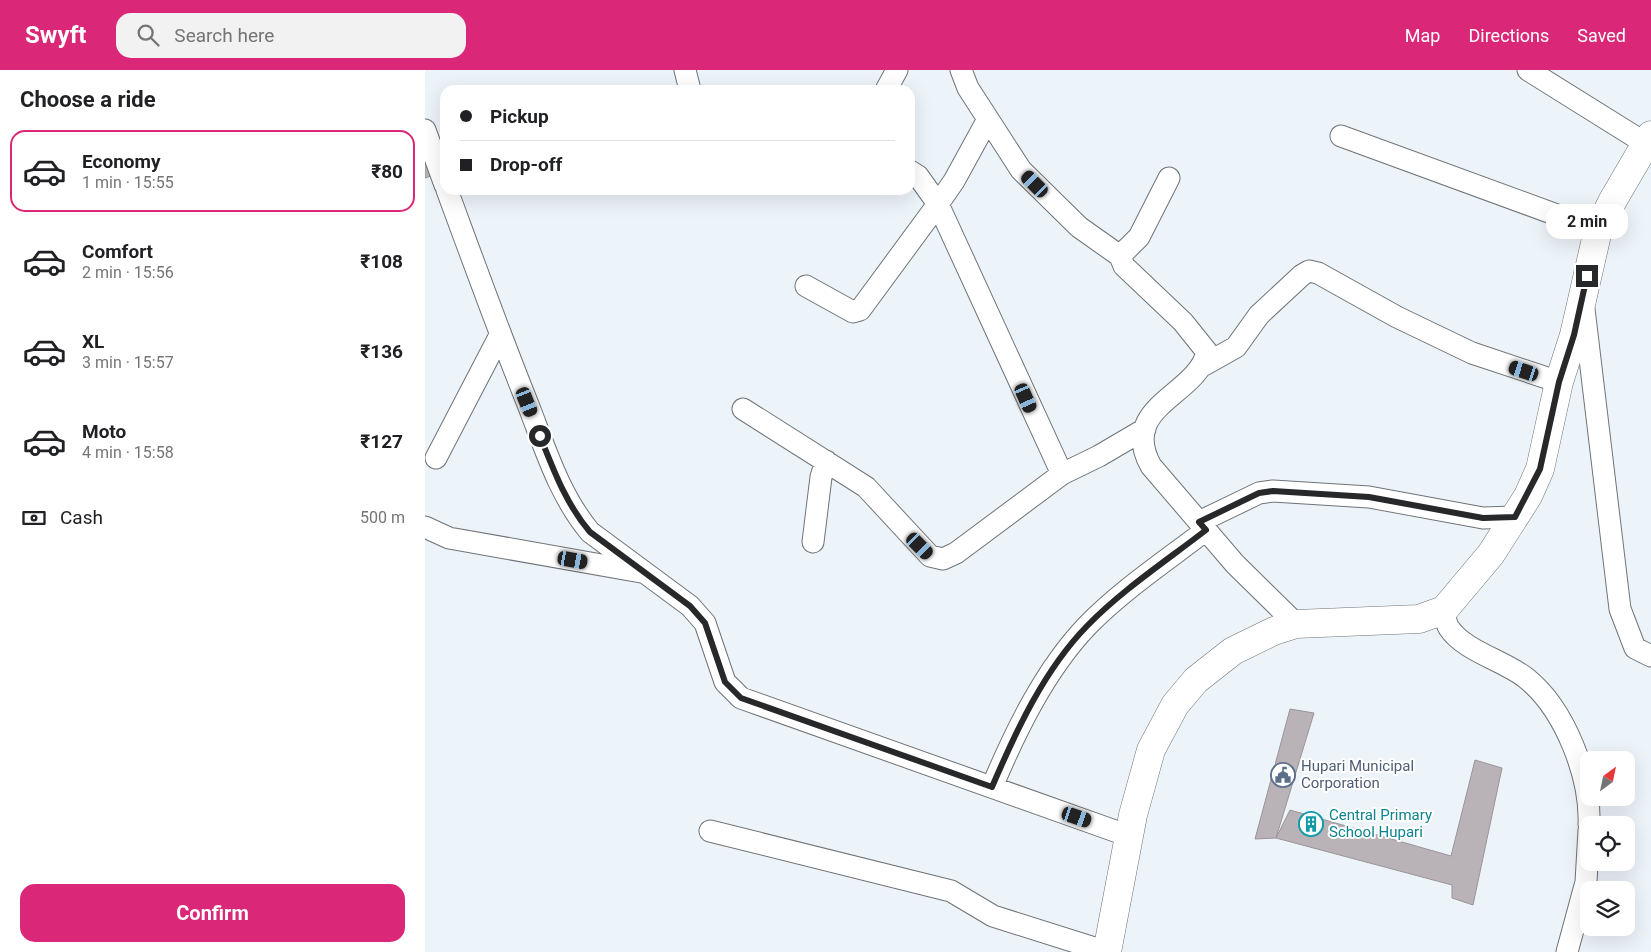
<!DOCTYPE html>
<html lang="en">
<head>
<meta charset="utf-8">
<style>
	:root { --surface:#fff; --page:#f2f2f2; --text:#202124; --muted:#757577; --line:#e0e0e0; --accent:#db2777 }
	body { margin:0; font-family:Roboto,sans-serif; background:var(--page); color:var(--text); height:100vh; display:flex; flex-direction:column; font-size:19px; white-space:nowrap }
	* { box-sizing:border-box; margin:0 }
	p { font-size:16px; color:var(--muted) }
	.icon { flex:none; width:28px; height:28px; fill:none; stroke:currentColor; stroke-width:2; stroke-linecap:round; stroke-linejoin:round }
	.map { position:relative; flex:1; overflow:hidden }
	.details { display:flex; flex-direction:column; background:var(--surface); width:425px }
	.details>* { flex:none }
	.banner { position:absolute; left:15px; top:15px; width:475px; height:110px; border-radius:15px; box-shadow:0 5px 20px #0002; display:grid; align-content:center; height:110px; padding:0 20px; background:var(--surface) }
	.needle { width:32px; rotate:33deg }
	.tools { position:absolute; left:1155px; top:681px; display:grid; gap:10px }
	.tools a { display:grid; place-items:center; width:55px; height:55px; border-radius:10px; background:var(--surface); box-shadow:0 5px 20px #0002; font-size:25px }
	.end { position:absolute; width:22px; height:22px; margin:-11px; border:6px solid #26282a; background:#fff; box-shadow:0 0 0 2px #fff }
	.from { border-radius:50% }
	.bubble { position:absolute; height:35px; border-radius:15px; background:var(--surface); box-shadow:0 5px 20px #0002; font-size:16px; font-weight:700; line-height:35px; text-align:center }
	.car { position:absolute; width:15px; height:30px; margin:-15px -8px; border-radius:6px; box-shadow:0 0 4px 1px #0007; background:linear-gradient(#222 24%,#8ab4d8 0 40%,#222 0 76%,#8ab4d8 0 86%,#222 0) }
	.banner b { display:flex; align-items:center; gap:18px; height:48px; font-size:19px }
	.banner b+b { border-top:1px solid var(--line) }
	.banner i { width:12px; height:12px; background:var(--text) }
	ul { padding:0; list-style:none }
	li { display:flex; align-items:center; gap:15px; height:82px; margin:0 10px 8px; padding:0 10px; border:2px solid transparent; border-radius:15px }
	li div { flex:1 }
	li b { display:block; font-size:19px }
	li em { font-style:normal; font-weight:700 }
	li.selected { border-color:var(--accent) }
	li>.icon { width:45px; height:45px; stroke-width:1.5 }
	h2 { padding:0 20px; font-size:22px; line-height:60px }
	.pay { display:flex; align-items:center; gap:12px; height:55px; padding:0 20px; font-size:19px }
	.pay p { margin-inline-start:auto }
	.button { display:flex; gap:10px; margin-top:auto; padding:10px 20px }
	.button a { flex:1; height:58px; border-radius:15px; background:var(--accent); color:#fff; font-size:20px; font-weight:700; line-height:58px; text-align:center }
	header { display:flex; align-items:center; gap:30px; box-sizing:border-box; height:70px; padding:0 25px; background:var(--accent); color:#fff }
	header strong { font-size:24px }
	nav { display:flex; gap:28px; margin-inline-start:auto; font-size:18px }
	.search { width:350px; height:45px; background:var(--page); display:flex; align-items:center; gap:12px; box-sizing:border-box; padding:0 18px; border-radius:15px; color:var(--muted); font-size:19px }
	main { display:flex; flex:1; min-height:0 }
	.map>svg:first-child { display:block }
</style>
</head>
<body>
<header>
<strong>Swyft</strong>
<div class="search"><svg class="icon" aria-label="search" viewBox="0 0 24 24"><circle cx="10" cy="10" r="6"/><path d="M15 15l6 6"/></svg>Search here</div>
<nav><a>Map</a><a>Directions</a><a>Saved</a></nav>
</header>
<main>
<section class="details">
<h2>Choose a ride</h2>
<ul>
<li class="selected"><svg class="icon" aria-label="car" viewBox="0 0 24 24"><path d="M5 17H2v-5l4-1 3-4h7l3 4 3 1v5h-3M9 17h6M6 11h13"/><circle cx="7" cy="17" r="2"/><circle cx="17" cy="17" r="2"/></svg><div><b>Economy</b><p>1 min · 15:55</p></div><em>₹80</em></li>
<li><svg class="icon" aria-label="car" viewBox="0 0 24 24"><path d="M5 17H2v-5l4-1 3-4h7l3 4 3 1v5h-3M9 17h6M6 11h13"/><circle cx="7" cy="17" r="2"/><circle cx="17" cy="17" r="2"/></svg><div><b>Comfort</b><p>2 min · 15:56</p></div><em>₹108</em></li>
<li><svg class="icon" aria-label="car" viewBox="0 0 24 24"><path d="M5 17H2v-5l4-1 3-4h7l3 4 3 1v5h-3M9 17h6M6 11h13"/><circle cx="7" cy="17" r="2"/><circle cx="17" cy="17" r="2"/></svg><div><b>XL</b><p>3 min · 15:57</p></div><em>₹136</em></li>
<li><svg class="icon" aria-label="car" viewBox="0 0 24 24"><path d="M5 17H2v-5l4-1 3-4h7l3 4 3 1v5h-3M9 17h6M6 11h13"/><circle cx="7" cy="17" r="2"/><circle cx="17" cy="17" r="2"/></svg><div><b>Moto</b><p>4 min · 15:58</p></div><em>₹127</em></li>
</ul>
<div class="pay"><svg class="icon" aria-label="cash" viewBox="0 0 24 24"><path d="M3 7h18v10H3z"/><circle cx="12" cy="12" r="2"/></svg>Cash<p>500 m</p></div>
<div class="button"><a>Confirm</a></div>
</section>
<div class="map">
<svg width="1226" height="882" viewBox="0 0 1226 882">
	<rect width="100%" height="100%" fill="#edf4f9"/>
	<path fill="#b9b3b8" stroke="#9a9499" d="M0 91 6 106 0 108Z
		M865 639 889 643 851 768 830 769Z
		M1050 690 1077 698 1048 835 1027 828V815L851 768 865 740 1026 786Z"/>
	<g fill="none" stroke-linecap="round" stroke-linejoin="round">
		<defs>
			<path id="minor" d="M260 0 265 20
				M536 0 543 18 596 100 654 157 695 186 699 196 758 252 782 282C772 326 693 336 726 396L810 494 871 554
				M1103 0 1220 73
				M461 20 472 0
				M563 49 529 111 513 134 637 404
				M0 60 20 115
				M916 66 1173 160
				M22 120C49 193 75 265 104 337 121 381 135 426 165 462L265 536 280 553 300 612 316 628 704 766
				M695 186 714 167 744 108
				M381 216 428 242 435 240 513 134 493 106 485 101
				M1159 239 1195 539 1210 578 1226 586
				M779 295 811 277 834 245 877 205 884 201 893 203 972 247 1047 283 1134 312
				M318 339 441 417 505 486 518 489 531 483 637 404 674 386 720 359
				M11 388 75 265
				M774 452 834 423 848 421 944 427 1058 448 1090 447
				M0 457 24 468 216 502
				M388 472 396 407 401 391
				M1019 540C1020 546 1021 554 1024 558 1039 581 1080 591 1101 608 1140 639 1166 707 1164 755
				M567 717C590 662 620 600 662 556 697 520 741 491 781 460
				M285 761 526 821 568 846 682 882
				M1142 882 1161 812 1164 760"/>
			<path id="major" d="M682 882 708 745 726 680 750 635 771 610 808 581 849 561 871 554 994 549 1019 540 1066 484 1103 426 1115 399 1134 312 1149 265 1173 160 1188 130 1226 65"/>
		</defs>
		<use href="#minor" stroke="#6e7377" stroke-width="23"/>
		<use href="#major" stroke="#6e7377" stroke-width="29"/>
		<use href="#minor" stroke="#fff" stroke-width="21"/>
		<use href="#major" stroke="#fff" stroke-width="28"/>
	</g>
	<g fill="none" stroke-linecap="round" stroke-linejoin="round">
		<path stroke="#26282a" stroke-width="6" d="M115 366C129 401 141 434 165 462L265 536 280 553 300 612 316 628 567 717C591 661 619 600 662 556 697 520 741 491 781 460L774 452 834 423 848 421 944 427 1058 448 1090 447 1115 399 1134 312 1149 265 1162 206"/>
	</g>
	<defs>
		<symbol id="civic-ring" viewBox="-11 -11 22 22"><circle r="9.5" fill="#fff" stroke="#5c6f8a" stroke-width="1.5"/><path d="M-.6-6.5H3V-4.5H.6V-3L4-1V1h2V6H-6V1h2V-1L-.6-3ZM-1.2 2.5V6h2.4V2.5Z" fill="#5c6f8a"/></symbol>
		<symbol id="building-ring" viewBox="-11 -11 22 22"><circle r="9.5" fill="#fff" stroke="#0f9aa8" stroke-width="1.5"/><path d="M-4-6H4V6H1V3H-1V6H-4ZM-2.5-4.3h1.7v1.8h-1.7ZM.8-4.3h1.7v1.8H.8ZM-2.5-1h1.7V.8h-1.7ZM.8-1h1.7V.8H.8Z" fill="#0f9aa8"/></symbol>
	</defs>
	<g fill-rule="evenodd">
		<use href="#civic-ring" x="844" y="691" width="28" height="28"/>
		<use href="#building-ring" x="872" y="740" width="28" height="28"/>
	</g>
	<g text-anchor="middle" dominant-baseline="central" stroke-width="4" stroke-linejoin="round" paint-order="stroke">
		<g font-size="15" fill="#4e5e75" stroke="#fff" text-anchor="start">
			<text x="876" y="696">Hupari Municipal<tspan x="876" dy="17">Corporation</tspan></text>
		</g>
		<g font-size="15" fill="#0d838f" stroke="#fff" text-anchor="start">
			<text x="904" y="745">Central Primary<tspan x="904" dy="17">School Hupari</tspan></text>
		</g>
	</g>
</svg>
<div class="tools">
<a><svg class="needle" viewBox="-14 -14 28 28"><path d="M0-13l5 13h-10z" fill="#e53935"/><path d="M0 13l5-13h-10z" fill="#757577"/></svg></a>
<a><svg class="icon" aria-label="locate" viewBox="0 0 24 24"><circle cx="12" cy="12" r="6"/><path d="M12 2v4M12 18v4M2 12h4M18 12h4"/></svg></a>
<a><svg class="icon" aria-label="layers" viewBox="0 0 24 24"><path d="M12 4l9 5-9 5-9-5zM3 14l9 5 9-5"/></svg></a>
</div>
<i class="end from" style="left:115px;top:366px"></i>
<i class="end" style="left:1162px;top:206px"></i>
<div class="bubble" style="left:1121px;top:134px;width:82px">2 min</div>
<i class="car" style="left:610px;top:114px;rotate:315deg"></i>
<i class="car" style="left:1099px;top:301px;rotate:288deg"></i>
<i class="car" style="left:601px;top:328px;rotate:156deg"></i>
<i class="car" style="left:102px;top:332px;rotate:158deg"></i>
<i class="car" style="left:495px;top:476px;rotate:135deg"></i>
<i class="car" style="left:148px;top:490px;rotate:100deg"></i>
<i class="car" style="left:652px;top:747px;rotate:109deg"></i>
<div class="banner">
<b><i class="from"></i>Pickup</b>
<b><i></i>Drop-off</b>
</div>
</div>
</main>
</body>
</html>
